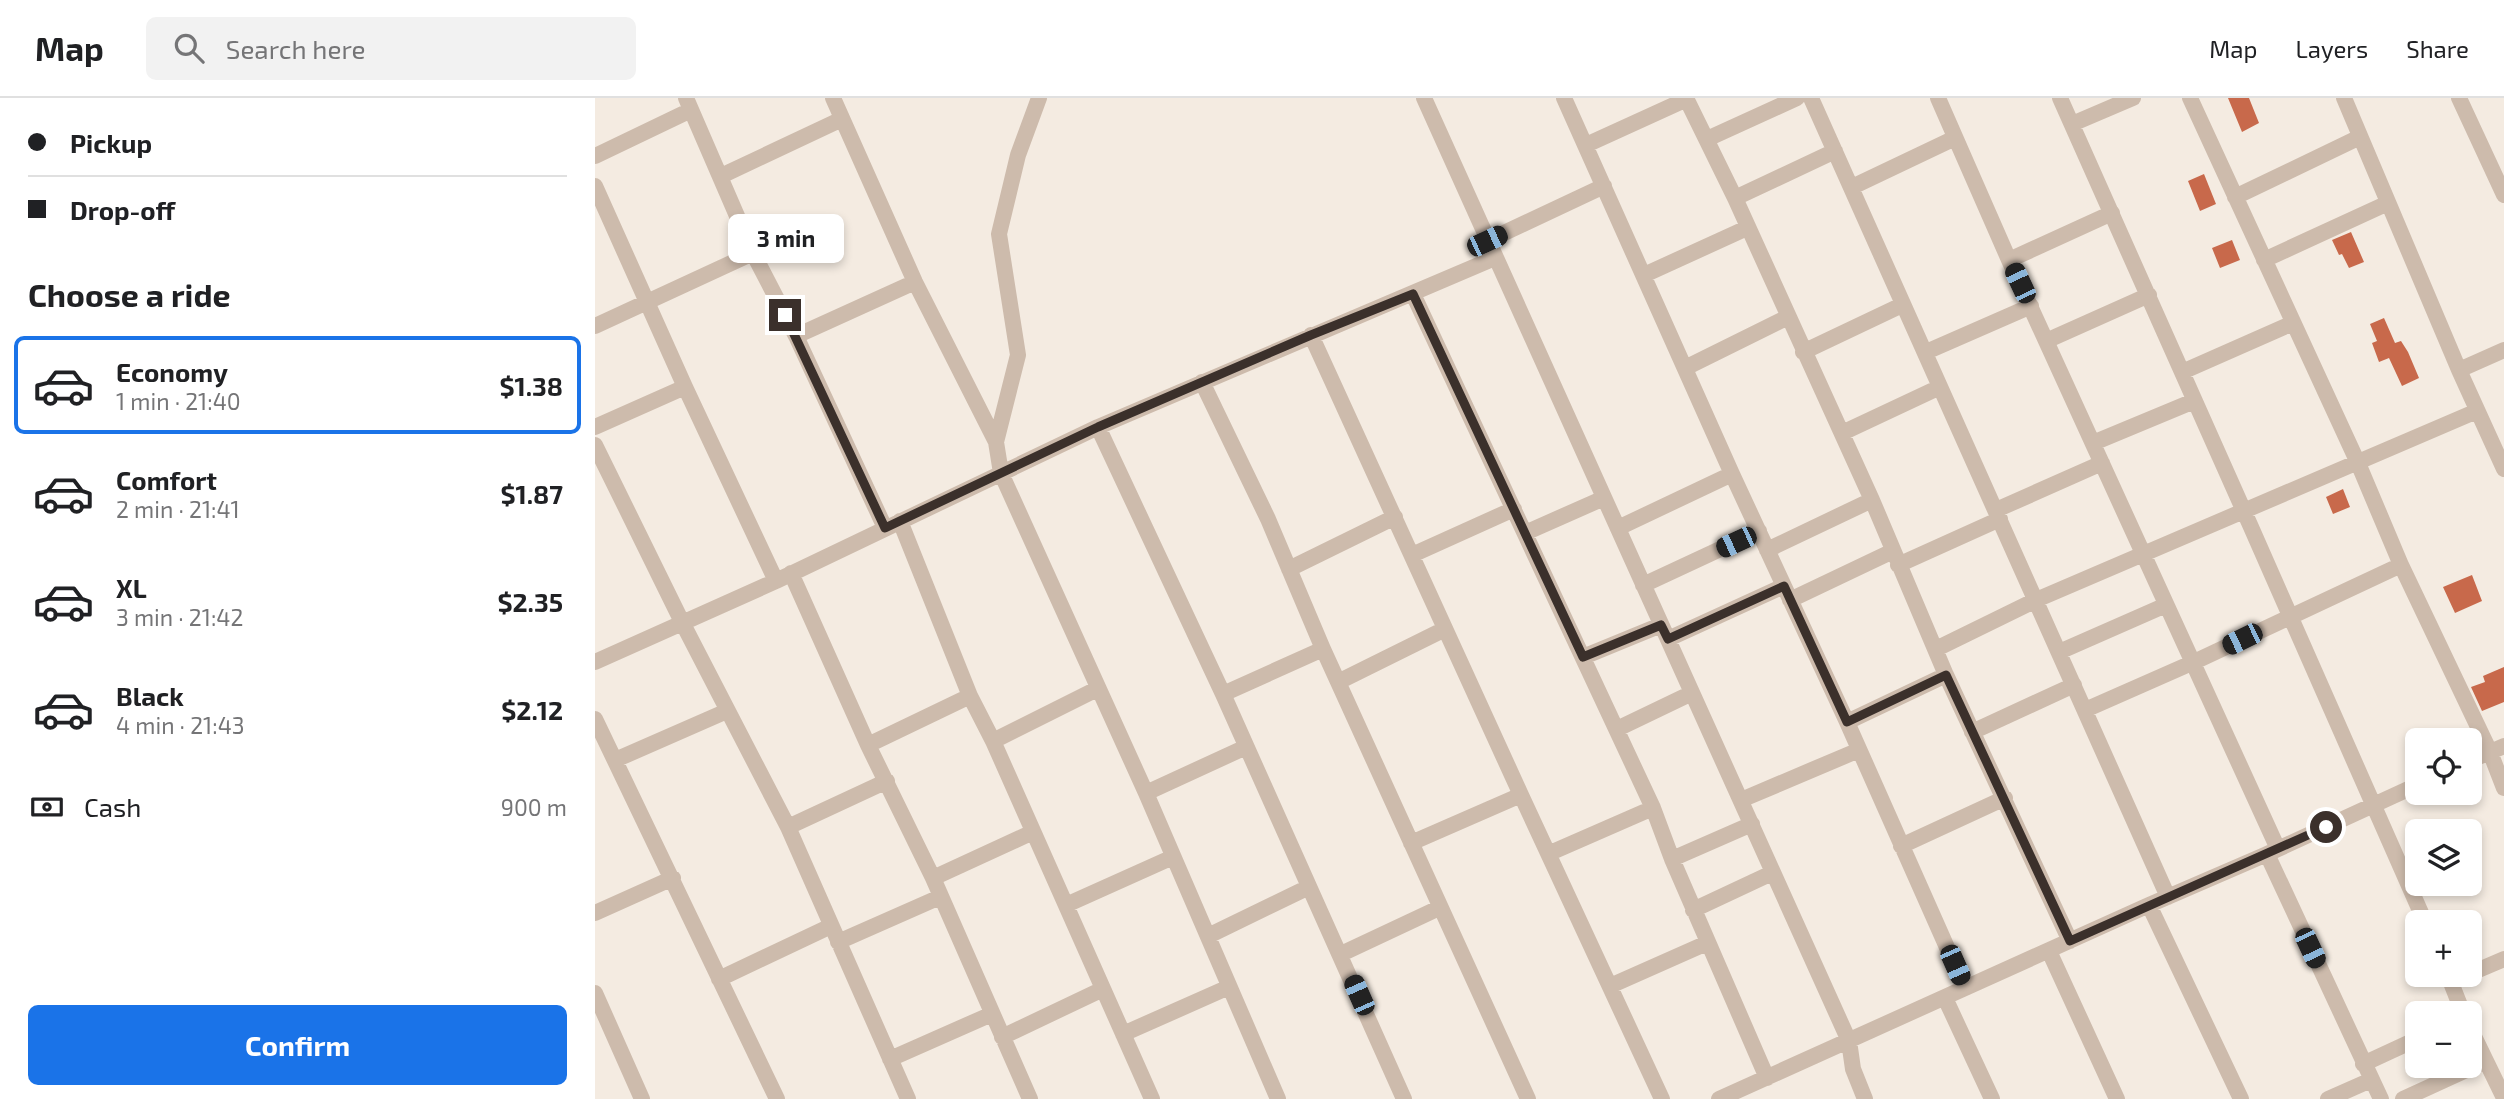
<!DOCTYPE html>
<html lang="en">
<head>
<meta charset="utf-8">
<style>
	:root { --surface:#fff; --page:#f2f2f2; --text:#202124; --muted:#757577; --line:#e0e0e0; --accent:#1a73e8 }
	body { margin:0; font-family:"Exo 2",sans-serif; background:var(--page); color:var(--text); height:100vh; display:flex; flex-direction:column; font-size:26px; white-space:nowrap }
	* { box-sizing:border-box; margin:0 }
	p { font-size:23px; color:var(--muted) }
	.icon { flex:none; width:38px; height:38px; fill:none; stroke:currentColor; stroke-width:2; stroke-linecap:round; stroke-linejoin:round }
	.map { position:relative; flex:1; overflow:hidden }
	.panel { display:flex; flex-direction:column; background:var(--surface); width:595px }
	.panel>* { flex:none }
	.hud { display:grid; align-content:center; height:154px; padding:0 28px; background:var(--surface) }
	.fabs { position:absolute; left:1810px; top:630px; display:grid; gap:14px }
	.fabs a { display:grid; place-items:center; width:77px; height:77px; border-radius:10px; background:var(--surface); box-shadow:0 4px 10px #0003; font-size:35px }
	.end { position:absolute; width:32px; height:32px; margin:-16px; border:9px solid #3b302b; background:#fff; box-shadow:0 0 0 4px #fff }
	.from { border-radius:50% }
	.bubble { position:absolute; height:49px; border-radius:10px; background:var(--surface); box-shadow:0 4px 10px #0003; font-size:23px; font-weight:700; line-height:49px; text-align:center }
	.car { position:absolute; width:21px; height:42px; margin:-21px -10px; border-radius:9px; box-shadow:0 0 5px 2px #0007; background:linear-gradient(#222 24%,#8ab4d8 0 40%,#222 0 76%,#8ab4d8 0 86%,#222 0) }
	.hud b { display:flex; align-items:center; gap:24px; height:66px; font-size:26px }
	.hud b+b { border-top:2px solid var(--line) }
	.hud i { width:18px; height:18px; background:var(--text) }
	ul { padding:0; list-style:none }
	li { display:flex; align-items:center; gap:21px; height:98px; margin:0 14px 10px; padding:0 14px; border:4px solid transparent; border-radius:10px }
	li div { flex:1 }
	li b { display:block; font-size:26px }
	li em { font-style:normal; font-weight:700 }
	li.active { border-color:var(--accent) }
	li>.icon { width:63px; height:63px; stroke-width:1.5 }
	h2 { padding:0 28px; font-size:32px; line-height:84px }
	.pay { display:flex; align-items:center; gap:18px; height:77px; padding:0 28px; font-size:26px }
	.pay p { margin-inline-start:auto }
	.primary-button { display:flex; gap:14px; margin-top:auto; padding:14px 28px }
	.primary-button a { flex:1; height:80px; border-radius:10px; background:var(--accent); color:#fff; font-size:28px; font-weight:700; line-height:80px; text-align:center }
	header { display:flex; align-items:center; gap:42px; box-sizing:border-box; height:98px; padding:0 35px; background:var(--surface); border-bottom:2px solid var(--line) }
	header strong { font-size:33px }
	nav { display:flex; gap:38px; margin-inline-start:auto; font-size:24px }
	.search { width:490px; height:63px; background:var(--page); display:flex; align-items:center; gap:18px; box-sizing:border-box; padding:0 24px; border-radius:10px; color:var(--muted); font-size:26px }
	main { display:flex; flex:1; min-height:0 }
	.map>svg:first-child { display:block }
</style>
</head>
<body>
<header>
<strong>Map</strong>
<div class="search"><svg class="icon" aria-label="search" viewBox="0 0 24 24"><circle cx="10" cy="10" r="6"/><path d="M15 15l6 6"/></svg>Search here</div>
<nav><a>Map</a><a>Layers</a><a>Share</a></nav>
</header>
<main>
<section class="panel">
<div class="hud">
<b><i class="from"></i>Pickup</b>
<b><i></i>Drop-off</b>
</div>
<h2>Choose a ride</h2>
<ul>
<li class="active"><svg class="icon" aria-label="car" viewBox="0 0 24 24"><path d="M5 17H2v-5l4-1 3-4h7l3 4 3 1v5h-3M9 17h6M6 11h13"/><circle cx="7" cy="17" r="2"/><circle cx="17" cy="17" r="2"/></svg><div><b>Economy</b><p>1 min · 21:40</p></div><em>$1.38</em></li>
<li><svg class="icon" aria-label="car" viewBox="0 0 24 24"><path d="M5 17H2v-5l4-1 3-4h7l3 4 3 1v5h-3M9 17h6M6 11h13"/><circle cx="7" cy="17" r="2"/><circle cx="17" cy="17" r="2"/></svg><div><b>Comfort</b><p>2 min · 21:41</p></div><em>$1.87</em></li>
<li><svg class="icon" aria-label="car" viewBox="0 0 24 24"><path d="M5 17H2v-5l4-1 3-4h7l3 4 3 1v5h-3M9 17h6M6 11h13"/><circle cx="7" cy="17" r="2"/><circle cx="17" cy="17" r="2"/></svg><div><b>XL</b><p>3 min · 21:42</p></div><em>$2.35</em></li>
<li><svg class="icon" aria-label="car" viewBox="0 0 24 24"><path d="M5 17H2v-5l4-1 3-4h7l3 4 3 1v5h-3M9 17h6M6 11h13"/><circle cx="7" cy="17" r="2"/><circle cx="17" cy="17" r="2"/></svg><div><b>Black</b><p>4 min · 21:43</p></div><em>$2.12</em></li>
</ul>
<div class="pay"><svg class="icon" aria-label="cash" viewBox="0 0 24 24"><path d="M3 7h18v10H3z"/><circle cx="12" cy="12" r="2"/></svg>Cash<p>900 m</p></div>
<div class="primary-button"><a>Confirm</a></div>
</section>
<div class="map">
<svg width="1909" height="1001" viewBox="0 0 1909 1001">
	<rect width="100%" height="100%" fill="#f4ebe1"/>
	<path fill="#c8694b" d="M1633 0H1654L1664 25 1647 34Z
		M1609 76 1621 106 1605 113 1593 83Z
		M1756 134 1769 164 1754 170 1747 156 1744 157 1737 142Z
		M1637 142 1645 162 1625 170 1617 150Z
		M1789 220 1800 245 1806 243 1813 254 1824 280 1807 288 1794 260 1784 264 1777 245 1782 243 1775 226Z
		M1748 391 1755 409 1738 416 1731 399Z
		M1877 477 1887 503 1860 515 1848 489Z
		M1909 569V604L1887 613 1876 589 1890 584 1888 578Z"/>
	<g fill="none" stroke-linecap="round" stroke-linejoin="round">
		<path stroke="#cdbbac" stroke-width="16" d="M91 0 158 155 201 238 290 430
			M238 0 320 184 401 344 406 375 551 695 683 1001
			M829 0 1254 943 1258 971 1270 1001
			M969 0 1137 376 1252 624 1370 890
			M1091 0 1140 100 1277 402 1351 577 1475 843
			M1216 0 1573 799
			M1343 0 1414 162 1683 751
			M1465 0C1587 274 1710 549 1830 824
			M1595 0 1763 365 1806 467 1895 654 1909 690
			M1749 0 1864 272 1909 371
			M1864 0 1909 97
			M1477 26 1538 0
			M1112 41 1202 0
			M991 47 1092 1
			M0 58 96 12
			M126 78 247 21
			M0 88 90 289 181 483
			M1257 89 1360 40
			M1640 99 1765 39
			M1140 100 1240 53
			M892 143 1009 88
			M1414 162 1517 115
			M1669 162 1793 105
			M1049 177 1152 130
			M818 196 1058 710 1077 761 1172 980
			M0 228 158 155
			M716 237 926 697 1067 1001
			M201 238 320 184
			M1451 243 1554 197
			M1208 254 1307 207
			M1331 254 1436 208
			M1090 270 1193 219
			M1864 272 1909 252
			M1587 274 1698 225
			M607 284 673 421 728 551 933 1001
			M0 329 90 289
			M503 329 628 596 809 1001
			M1247 335 1345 289
			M401 344 423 257 404 136 423 57 444 0
			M1498 345 1599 303
			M0 347 87 524 193 729 313 1001
			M1401 412 1507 365
			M305 423 375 598 398 643 557 1001
			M1023 430 1137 376
			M930 435 1009 400
			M1172 452 1277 402
			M817 457 919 411
			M1303 467 1405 421
			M694 471 800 419
			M196 475 273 647 338 780 435 1001
			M1048 487 1164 433
			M1195 502 1298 453
			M1073 541 1189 488
			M1341 551 1441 502 1882 313
			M1464 554 1571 507
			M988 559 1066 527
			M0 564 181 483 503 329 900 160
			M743 584 850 531
			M628 596 728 551
			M1490 612 1599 564 1806 467
			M0 621 182 1001
			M1252 624 1351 577
			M1022 631 1097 595
			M1377 634 1479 587
			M398 643 502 591
			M273 647 375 598
			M20 662 132 613
			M1874 663 1909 648
			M551 695 651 649
			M1146 702 1264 652
			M193 729 292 683
			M816 745 926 697
			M1306 748 1410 700
			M955 755 1058 710
			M1672 756 1786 1001
			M1077 761 1157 726
			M338 780 438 734
			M471 807 578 759
			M1554 807 1646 1001
			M1098 812 1177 775
			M0 815 78 780
			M613 838 714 789
			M243 844 345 799
			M1454 853 1522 1001
			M746 856 844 810
			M1874 876 1909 861
			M1853 877 1868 915
			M124 881 236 828
			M1015 888 1112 845
			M0 895 47 1001
			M1350 900 1397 1001
			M1874 928 1909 1000
			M528 936 634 889
			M407 939 508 891
			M295 961 397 916
			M1768 966 1822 941
			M1124 1001 1554 807 1672 756 1822 687
			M1733 1001 1776 982
			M1808 1001 1891 963"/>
	</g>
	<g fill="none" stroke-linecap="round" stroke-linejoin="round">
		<path stroke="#3b302b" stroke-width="9" d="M190 217 290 430 503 329 716 237 818 196 988 559 1066 527 1073 541 1189 488 1252 624 1351 577 1475 843 1731 729"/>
	</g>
</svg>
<div class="fabs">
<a><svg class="icon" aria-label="locate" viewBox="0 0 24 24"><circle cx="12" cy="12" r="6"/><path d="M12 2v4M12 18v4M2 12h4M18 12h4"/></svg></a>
<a><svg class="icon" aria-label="layers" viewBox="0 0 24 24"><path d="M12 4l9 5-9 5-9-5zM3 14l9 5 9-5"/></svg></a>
<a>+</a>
<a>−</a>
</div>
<i class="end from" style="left:1731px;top:729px"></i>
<i class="end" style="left:190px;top:217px"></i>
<div class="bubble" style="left:133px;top:116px;width:116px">3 min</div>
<i class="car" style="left:892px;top:143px;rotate:65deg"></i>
<i class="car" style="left:1425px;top:185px;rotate:335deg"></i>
<i class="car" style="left:1141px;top:444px;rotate:245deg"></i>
<i class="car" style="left:1647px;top:541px;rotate:244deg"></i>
<i class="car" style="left:1715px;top:850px;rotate:155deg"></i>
<i class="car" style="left:1360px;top:867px;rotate:156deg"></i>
<i class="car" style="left:764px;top:897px;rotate:336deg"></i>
</div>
</main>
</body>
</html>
